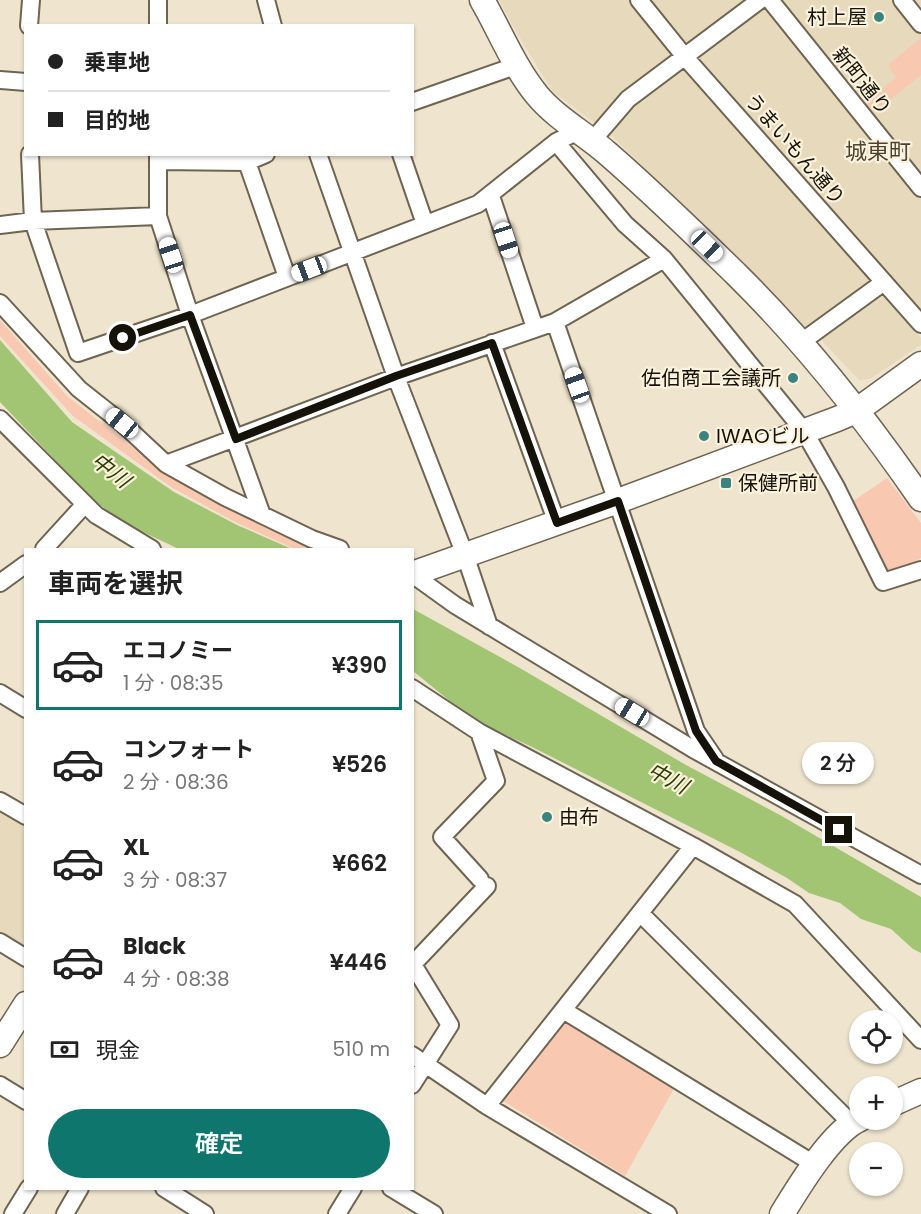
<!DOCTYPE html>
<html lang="ja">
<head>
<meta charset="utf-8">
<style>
	:root { --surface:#fff; --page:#f6f6f6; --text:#222; --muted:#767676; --line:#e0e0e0; --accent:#0f766e }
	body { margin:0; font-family:Poppins,"Noto Sans JP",sans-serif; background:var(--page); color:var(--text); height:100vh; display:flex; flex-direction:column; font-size:22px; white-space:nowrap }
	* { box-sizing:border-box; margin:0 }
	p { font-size:20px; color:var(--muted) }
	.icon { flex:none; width:33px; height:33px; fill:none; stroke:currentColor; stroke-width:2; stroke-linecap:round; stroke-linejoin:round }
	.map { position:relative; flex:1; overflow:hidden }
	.sheet { position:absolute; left:24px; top:548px; width:390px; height:642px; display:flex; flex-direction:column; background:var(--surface); border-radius:0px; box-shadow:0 2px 4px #0004 }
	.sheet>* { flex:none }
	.top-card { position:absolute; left:24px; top:24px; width:390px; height:132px; border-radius:0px; box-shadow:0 2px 4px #0004; display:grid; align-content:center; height:132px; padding:0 24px; background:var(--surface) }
	.fabs { position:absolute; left:849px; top:1010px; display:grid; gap:12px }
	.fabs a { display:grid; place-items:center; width:54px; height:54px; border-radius:50%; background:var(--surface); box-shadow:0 2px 4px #0004; font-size:30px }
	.end { position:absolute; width:27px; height:27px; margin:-14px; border:8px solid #15120a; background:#fff; box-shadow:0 0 0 3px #fff }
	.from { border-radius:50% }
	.bubble { position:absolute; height:42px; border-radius:21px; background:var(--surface); box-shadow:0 2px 4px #0004; font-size:20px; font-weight:600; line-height:42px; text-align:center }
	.car { position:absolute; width:18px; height:36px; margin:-18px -9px; border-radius:8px; box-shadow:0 0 4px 2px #0007; background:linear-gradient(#fff 24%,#345 0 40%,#fff 0 76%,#345 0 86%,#fff 0) }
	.top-card b { display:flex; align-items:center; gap:21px; height:57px; font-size:22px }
	.top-card b+b { border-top:2px solid var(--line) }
	.top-card i { width:15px; height:15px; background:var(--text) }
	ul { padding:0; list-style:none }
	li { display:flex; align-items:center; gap:18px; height:90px; margin:0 12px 9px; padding:0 12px; border:3px solid transparent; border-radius:0px }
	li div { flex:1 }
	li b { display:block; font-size:22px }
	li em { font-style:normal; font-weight:600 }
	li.on { border-color:var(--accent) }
	li>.icon { width:54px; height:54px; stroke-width:1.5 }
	h2 { padding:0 24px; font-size:27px; line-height:72px }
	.pay { display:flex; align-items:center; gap:15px; height:66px; padding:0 24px; font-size:22px }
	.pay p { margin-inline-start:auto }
	.button { display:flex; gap:12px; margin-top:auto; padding:12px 24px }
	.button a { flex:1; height:69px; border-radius:36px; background:var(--accent); color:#fff; font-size:24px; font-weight:600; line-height:69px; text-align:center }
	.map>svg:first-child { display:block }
</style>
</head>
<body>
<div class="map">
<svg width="921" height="1214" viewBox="0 0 921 1214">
	<rect width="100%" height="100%" fill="#efe5cf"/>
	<path fill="#e6d9bc" d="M499 0H635L682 55 600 127 552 91 514 28Z
		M642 0H756L686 54Z
		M762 0 921 191V323L688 57Z
		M773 0H921V182Z
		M686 62 879 281 809 332 606 130 632 105Z
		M882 290 921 338V345L870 379 859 380 818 337Z
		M0 810 25 826V953L0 937Z"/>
	<path fill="#f9c8b1" d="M921 38V75L869 117 861 105 896 78 888 65Z
		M0 320 67 396 175 480 230 508 322 549H295L237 523 171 487 73 416 0 336Z
		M887 478 921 523V558L886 577 849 504Z
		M564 1015 676 1085 625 1176 503 1101Z"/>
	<path fill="#a2c574" d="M0 340 72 422 174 492 237 525 292 549H179L130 526 94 501 0 402Z
		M413 609 518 667 686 765 780 815 921 897V953L913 949 891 929 861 919 840 903 809 893 787 878 738 851 530 746 473 720 413 671Z"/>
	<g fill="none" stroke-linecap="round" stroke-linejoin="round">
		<defs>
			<path id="street" d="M266 0 273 26
				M639 0 685 57 921 324
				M770 0 921 188
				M902 0 921 24
				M29 26 31 0
				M158 26V0
				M0 80 26 82
				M412 102 518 65
				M592 141 628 99 760 0
				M556 142 625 224 664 259 804 431 836 487 883 582 921 570
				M30 154 33 221 78 353 190 315 478 204 556 142 578 131
				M158 154V216L190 315 262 515
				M318 154 396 377 465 555 489 626
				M401 154 425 224
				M158 161 247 162 266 154
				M247 162 287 277
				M491 196 535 328
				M0 225 33 221 158 216
				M0 303 79 389 122 423 166 464 225 497 312 539 340 549
				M555 322 696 731 715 759
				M492 343 557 523
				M800 343 884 282
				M0 419 96 515 152 549
				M166 464 396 377 555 322 664 259
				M44 549 85 504
				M412 574 455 605 693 749 921 875
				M0 583 26 564
				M412 688 479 732 693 846 795 904 921 1040
				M0 693 26 709
				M479 732 496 781 442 837 480 879
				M0 801 26 816
				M640 913 851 1123
				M0 942 26 958
				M412 963 450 1025 412 1085
				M413 964 487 886
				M563 1010 814 1164
				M412 1055 487 1106 668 1214
				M0 1085 26 1101
				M487 1106 693 846
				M164 1188 205 1214
				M391 1188 434 1214
				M13 1214 29 1188
				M65 1214 80 1188
				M337 1214 353 1188"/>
			<path id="secondary" d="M482 0C500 31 514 67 537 95 556 118 584 133 607 153 651 191 694 233 736 274 805 342 866 419 921 499
				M412 574 618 501 837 419 856 411 921 364
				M0 1045 26 1004
				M892 1104 921 1091
				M782 1214C798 1188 832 1131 860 1119"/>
		</defs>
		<use href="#street" stroke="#6d6451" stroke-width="20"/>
		<use href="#secondary" stroke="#6d6451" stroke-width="27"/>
		<use href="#street" stroke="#fff" stroke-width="16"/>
		<use href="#secondary" stroke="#fff" stroke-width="24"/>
	</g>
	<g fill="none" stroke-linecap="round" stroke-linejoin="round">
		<path stroke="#15120a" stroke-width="8" d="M123 338 190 315 236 439 396 376 492 343 557 523 618 501 696 731 716 761 839 830"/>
	</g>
	<g fill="#3b837e" stroke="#fcf2dc" stroke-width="2">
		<circle cx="879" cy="17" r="6"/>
		<circle cx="793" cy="378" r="6"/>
		<circle cx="704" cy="436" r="6"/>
		<rect x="720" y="477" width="12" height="12" rx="3"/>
		<circle cx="547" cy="817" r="6"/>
	</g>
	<g text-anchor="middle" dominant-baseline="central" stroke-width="4.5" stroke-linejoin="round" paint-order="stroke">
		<g font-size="20" fill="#15120a" stroke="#fcf2dc" text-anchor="start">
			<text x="867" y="17" text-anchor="end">村上屋</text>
			<text x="781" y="378" text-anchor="end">佐伯商工会議所</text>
			<text x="716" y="436">IWAOビル</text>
			<text x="738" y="483">保健所前</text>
			<text x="559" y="817">由布</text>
		</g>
		<g font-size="20" fill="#15120a" stroke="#fcf2dc">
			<text transform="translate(862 81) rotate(51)">新町通り</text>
			<text transform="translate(795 149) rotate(49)">うまいもん通り</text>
		</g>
		<g font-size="21" font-style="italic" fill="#293e00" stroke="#fcf2dc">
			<text transform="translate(111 470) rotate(38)">中川</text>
			<text transform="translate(668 778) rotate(28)">中川</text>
		</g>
		<g font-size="22" fill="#4c4431" stroke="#fcf2dc">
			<text x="878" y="151">城東町</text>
		</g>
	</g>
</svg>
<div class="fabs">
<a><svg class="icon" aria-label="locate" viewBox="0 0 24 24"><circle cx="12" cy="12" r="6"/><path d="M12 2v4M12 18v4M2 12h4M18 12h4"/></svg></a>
<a>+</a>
<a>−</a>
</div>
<i class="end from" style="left:123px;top:338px"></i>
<i class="end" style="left:839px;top:830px"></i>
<div class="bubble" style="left:802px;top:742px;width:72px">2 分</div>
<i class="car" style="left:506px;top:240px;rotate:162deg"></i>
<i class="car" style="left:707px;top:246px;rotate:134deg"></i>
<i class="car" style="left:171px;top:255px;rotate:342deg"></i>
<i class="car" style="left:309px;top:269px;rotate:249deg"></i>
<i class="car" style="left:577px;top:385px;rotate:340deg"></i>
<i class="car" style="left:122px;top:423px;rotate:309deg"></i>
<i class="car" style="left:632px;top:712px;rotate:301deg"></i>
<div class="top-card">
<b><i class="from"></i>乗車地</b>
<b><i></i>目的地</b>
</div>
<section class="sheet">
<h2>車両を選択</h2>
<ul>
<li class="on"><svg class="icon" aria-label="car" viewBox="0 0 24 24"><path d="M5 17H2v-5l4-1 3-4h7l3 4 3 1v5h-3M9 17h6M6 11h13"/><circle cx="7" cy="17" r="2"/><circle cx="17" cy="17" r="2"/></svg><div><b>エコノミー</b><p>1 分 · 08:35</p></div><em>¥390</em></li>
<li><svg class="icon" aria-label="car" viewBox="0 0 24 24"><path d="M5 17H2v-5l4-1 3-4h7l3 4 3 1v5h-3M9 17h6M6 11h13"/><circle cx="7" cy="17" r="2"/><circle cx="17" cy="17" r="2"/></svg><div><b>コンフォート</b><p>2 分 · 08:36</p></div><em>¥526</em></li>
<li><svg class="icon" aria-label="car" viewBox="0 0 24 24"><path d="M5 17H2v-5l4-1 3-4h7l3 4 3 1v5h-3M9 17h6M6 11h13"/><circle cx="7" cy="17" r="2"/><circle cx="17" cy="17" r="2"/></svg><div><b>XL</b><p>3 分 · 08:37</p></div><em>¥662</em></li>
<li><svg class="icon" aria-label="car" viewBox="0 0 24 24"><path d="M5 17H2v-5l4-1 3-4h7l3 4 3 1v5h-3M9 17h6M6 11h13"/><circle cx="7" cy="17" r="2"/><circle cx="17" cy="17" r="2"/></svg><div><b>Black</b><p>4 分 · 08:38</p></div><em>¥446</em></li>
</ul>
<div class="pay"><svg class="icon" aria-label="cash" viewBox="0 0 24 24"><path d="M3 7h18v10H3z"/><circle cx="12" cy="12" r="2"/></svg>現金<p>510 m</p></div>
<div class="button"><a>確定</a></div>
</section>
</div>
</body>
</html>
